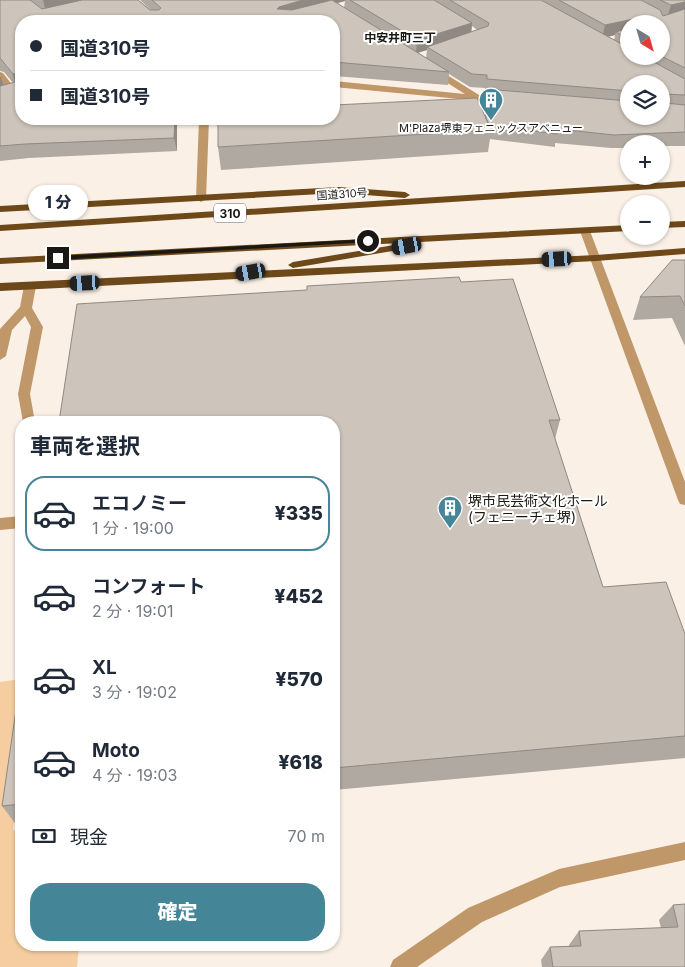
<!DOCTYPE html>
<html lang="ja">
<head>
<meta charset="utf-8">
<style>
	:root { --surface:#fff; --page:#f2f2f3; --text:#1f2937; --muted:#747a83; --line:#e0e1e3; --accent:#448597 }
	body { margin:0; font-family:Inter,"Noto Sans JP",sans-serif; background:var(--page); color:var(--text); height:100vh; display:flex; flex-direction:column; font-size:19px; white-space:nowrap }
	* { box-sizing:border-box; margin:0 }
	p { font-size:16px; color:var(--muted) }
	.icon { flex:none; width:28px; height:28px; fill:none; stroke:currentColor; stroke-width:2; stroke-linecap:round; stroke-linejoin:round }
	.map { position:relative; flex:1; overflow:hidden }
	.drawer { position:absolute; left:15px; top:416px; width:325px; height:535px; display:flex; flex-direction:column; background:var(--surface); border-radius:20px; box-shadow:0 1px 4px #0004 }
	.drawer>* { flex:none }
	.guide { position:absolute; left:15px; top:15px; width:325px; height:110px; border-radius:20px; box-shadow:0 1px 4px #0004; display:grid; align-content:center; height:110px; padding:0 15px; background:var(--surface) }
	.needle { width:32px; rotate:143deg }
	.tools { position:absolute; left:620px; top:15px; display:grid; gap:10px }
	.tools a { display:grid; place-items:center; width:50px; height:50px; border-radius:50%; background:var(--surface); box-shadow:0 1px 4px #0004; font-size:25px }
	.end { position:absolute; width:22px; height:22px; margin:-11px; border:6px solid #1b1814; background:#fff; box-shadow:0 0 0 2px #fff }
	.from { border-radius:50% }
	.bubble { position:absolute; height:35px; border-radius:18px; background:var(--surface); box-shadow:0 1px 4px #0004; font-size:16px; font-weight:800; line-height:35px; text-align:center }
	.car { position:absolute; width:15px; height:30px; margin:-15px -8px; border-radius:6px; box-shadow:0 0 4px 1px #0007; background:linear-gradient(#222 24%,#8ab4d8 0 40%,#222 0 76%,#8ab4d8 0 86%,#222 0) }
	.guide b { display:flex; align-items:center; gap:18px; height:48px; font-size:19px }
	.guide b+b { border-top:1px solid var(--line) }
	.guide i { width:12px; height:12px; background:var(--text) }
	ul { padding:0; list-style:none }
	li { display:flex; align-items:center; gap:15px; height:75px; margin:0 10px 8px; padding:0 5px; border:2px solid transparent; border-radius:20px }
	li div { flex:1 }
	li b { display:block; font-size:19px }
	li em { font-style:normal; font-weight:800 }
	li.active { border-color:var(--accent) }
	li>.icon { width:45px; height:45px; stroke-width:1.5 }
	h2 { padding:0 15px; font-size:22px; line-height:60px }
	.pay { display:flex; align-items:center; gap:12px; height:55px; padding:0 15px; font-size:19px }
	.pay p { margin-inline-start:auto }
	.primary-button { display:flex; gap:10px; margin-top:auto; padding:10px 15px }
	.primary-button a { flex:1; height:58px; border-radius:20px; background:var(--accent); color:#fff; font-size:20px; font-weight:800; line-height:58px; text-align:center }
	.map>svg:first-child { display:block }
</style>
</head>
<body>
<div class="map">
<svg width="685" height="967" viewBox="0 0 685 967">
	<rect width="100%" height="100%" fill="#faf0e6"/>
	<path fill="#f6cda0" d="M21 679V767L13 830H21V945H79L77 967H0V682Z"/>
	<g fill="none" stroke-linecap="round" stroke-linejoin="round">
		<path fill="#c09769" fill-rule="evenodd" d="M0 72 3 73 17 91V95H11L0 81Z
			M30 282 36 286 32 308 43 327 30 394 35 422H23L18 394 31 327 25 316 12 330 6 356 0 360V329L20 307 24 286Z
			M21 516V528L0 530V518Z"/>
		<path fill="#c09769" fill-rule="evenodd" d="M430 68H436L479 95 502 97 506 100 502 103 334 87V81L465 94 430 72Z
			M199 119H209L206 199 201 202 196 199Z"/>
		<path fill="#c09769" fill-rule="evenodd" d="M585 228 590 231 685 482V505L680 504 678 500 580 231Z
			M685 842V860L560 887 482 922 417 967H390L393 960 468 908 559 869Z"/>
		<path fill="#6d4818" fill-rule="evenodd" d="M685 181V187L0 231V225Z
			M339 187 405 192 410 195 405 198 339 193 0 212V206Z
			M685 221V227L661 228V222Z
			M629 225V231L0 264V258Z
			M400 244 405 247 404 249 293 268 288 265 293 262Z
			M685 248V254L596 261 0 291V283L596 255Z"/>
	</g>
	<path fill="#b0a9a1" fill-rule="evenodd" d="M0 0H138L151 10 140 0H685V146H661V144H629V148H611L555 143V147L490 139 488 152 221 170 218 147 485 115 486 93H485V88L470 87 449 74 448 85 334 76V21H21V119H177V151L29 158 0 161V76L3 85 13 83 4 72 0 71ZM345 1 344 8 337 3ZM629 24H661V56H629ZM472 26 476 29 477 30 471 32ZM615 35 614 40 608 37ZM427 50 426 58 418 53ZM629 84 661 116H629Z
		M685 260V346L672 318 633 320 640 297Z
		M461 282 560 420 555 439 603 587 685 634V758L334 790V422Z
		M21 676V826L18 827 2 806Z
		M685 904V967H542L541 960 550 947 569 946V945L579 931 661 928 659 920 673 905Z"/>
	<path fill="#908983" d="M43 0H106L46 13Z
		M303 0H345V1L280 19 277 9 279 7Z
		M685 2V14L667 18 671 5Z
		M633 19 632 24H629V32H616L615 35 602 38 605 25Z
		M472 23 471 35 427 47V50L416 53 417 40Z
		M18 73 21 83 16 87 13 74Z
		M0 77H1L5 90 0 91Z
		M175 119H177V151L174 138Z"/>
	<path fill="#cdc4bb" stroke="#908983" d="M0 0H30L42 9 82 0H138L150 10H159L161 8 152 0H303L279 7 277 9 292 10 332 0 449 72 334 62V21H21V119H175L174 138 25 144 0 146V86L19 81 18 73 13 74 0 58Z
		M350 0H434L472 23 417 40Z
		M450 0H541L629 48V56H643L685 79V95L663 94 665 103 685 105V132L614 135 558 129 557 134 489 125 486 118V89L629 101V116H661V84H629V91L487 79V75L472 74 427 47 488 26 489 23Z
		M559 0H641L660 10 663 16 685 9V68L661 56V24H633V19L605 25Z
		M660 0H685V2L671 5Z
		M629 28V39L616 32Z
		M477 98 491 130 218 147V119H334V105Z
		M672 260H685V306L680 296 640 297Z
		M459 277 461 282 513 279 560 420H549L603 587 666 582 685 634V736L334 768V422H59L77 304 307 290V286Z
		M21 676V804L2 806Z
		M685 904V967H553L550 947 581 946 579 931 678 927 673 905Z"/>
	<path fill="#1b1814" d="M368 239 371 241 370 242 58 260 55 258 58 256Z"/>
	<defs>
		<symbol id="building-pin" viewBox="-11 -11 22 30"><path d="M0 17L-7.5 6A9.5 9.5 0 1 1 7.5 6Z" fill="#448597" stroke="#fff"/><path d="M-4-6H4V6H1V3H-1V6H-4ZM-2.5-4.3h1.7v1.8h-1.7ZM.8-4.3h1.7v1.8H.8ZM-2.5-1h1.7V.8h-1.7ZM.8-1h1.7V.8H.8Z" fill="#fff"/></symbol>
	</defs>
	<g fill-rule="evenodd">
		<use href="#building-pin" x="477" y="86" width="28" height="38"/>
		<use href="#building-pin" x="436" y="494" width="28" height="38"/>
	</g>
	<g text-anchor="middle" dominant-baseline="central" stroke-width="4" stroke-linejoin="round" paint-order="stroke">
		<g font-size="11" fill="#1b1814" stroke="#fff">
			<text x="491" y="128">M'Plaza堺東フェニックスアベニュー</text>
		</g>
		<g font-size="11" fill="#1b1814" stroke="#fff">
			<text transform="translate(342 194) rotate(-4)">国道310号</text>
		</g>
		<g font-size="12" font-weight="bold" fill="#1b1814" stroke="#fff">
			<text x="400" y="37">中安井町三丁</text>
		</g>
		<rect fill="#fff" stroke="#5f5d5a" stroke-width="1" x="214" y="203.5" width="32" height="19" rx="4"/>
		<g font-size="12" font-weight="bold" fill="#1b1814">
			<text x="230" y="213">310</text>
		</g>
		<g font-size="14" fill="#1b1814" stroke="#fff" text-anchor="start">
			<text x="468" y="500">堺市民芸術文化ホール<tspan x="468" dy="16">(フェニーチェ堺)</tspan></text>
		</g>
	</g>
</svg>
<div class="tools">
<a><svg class="needle" viewBox="-14 -14 28 28"><path d="M0-13l5 13h-10z" fill="#e53935"/><path d="M0 13l5-13h-10z" fill="#747a83"/></svg></a>
<a><svg class="icon" aria-label="layers" viewBox="0 0 24 24"><path d="M12 4l9 5-9 5-9-5zM3 14l9 5 9-5"/></svg></a>
<a>+</a>
<a>−</a>
</div>
<i class="end from" style="left:368px;top:241px"></i>
<i class="end" style="left:58px;top:258px"></i>
<div class="bubble" style="left:28px;top:185px;width:60px">1 分</div>
<i class="car" style="left:407px;top:246px;rotate:260deg"></i>
<i class="car" style="left:557px;top:259px;rotate:267deg"></i>
<i class="car" style="left:251px;top:272px;rotate:260deg"></i>
<i class="car" style="left:85px;top:283px;rotate:267deg"></i>
<div class="guide">
<b><i class="from"></i>国道310号</b>
<b><i></i>国道310号</b>
</div>
<section class="drawer">
<h2>車両を選択</h2>
<ul>
<li class="active"><svg class="icon" aria-label="car" viewBox="0 0 24 24"><path d="M5 17H2v-5l4-1 3-4h7l3 4 3 1v5h-3M9 17h6M6 11h13"/><circle cx="7" cy="17" r="2"/><circle cx="17" cy="17" r="2"/></svg><div><b>エコノミー</b><p>1 分 · 19:00</p></div><em>¥335</em></li>
<li><svg class="icon" aria-label="car" viewBox="0 0 24 24"><path d="M5 17H2v-5l4-1 3-4h7l3 4 3 1v5h-3M9 17h6M6 11h13"/><circle cx="7" cy="17" r="2"/><circle cx="17" cy="17" r="2"/></svg><div><b>コンフォート</b><p>2 分 · 19:01</p></div><em>¥452</em></li>
<li><svg class="icon" aria-label="car" viewBox="0 0 24 24"><path d="M5 17H2v-5l4-1 3-4h7l3 4 3 1v5h-3M9 17h6M6 11h13"/><circle cx="7" cy="17" r="2"/><circle cx="17" cy="17" r="2"/></svg><div><b>XL</b><p>3 分 · 19:02</p></div><em>¥570</em></li>
<li><svg class="icon" aria-label="car" viewBox="0 0 24 24"><path d="M5 17H2v-5l4-1 3-4h7l3 4 3 1v5h-3M9 17h6M6 11h13"/><circle cx="7" cy="17" r="2"/><circle cx="17" cy="17" r="2"/></svg><div><b>Moto</b><p>4 分 · 19:03</p></div><em>¥618</em></li>
</ul>
<div class="pay"><svg class="icon" aria-label="cash" viewBox="0 0 24 24"><path d="M3 7h18v10H3z"/><circle cx="12" cy="12" r="2"/></svg>現金<p>70 m</p></div>
<div class="primary-button"><a>確定</a></div>
</section>
</div>
</body>
</html>
